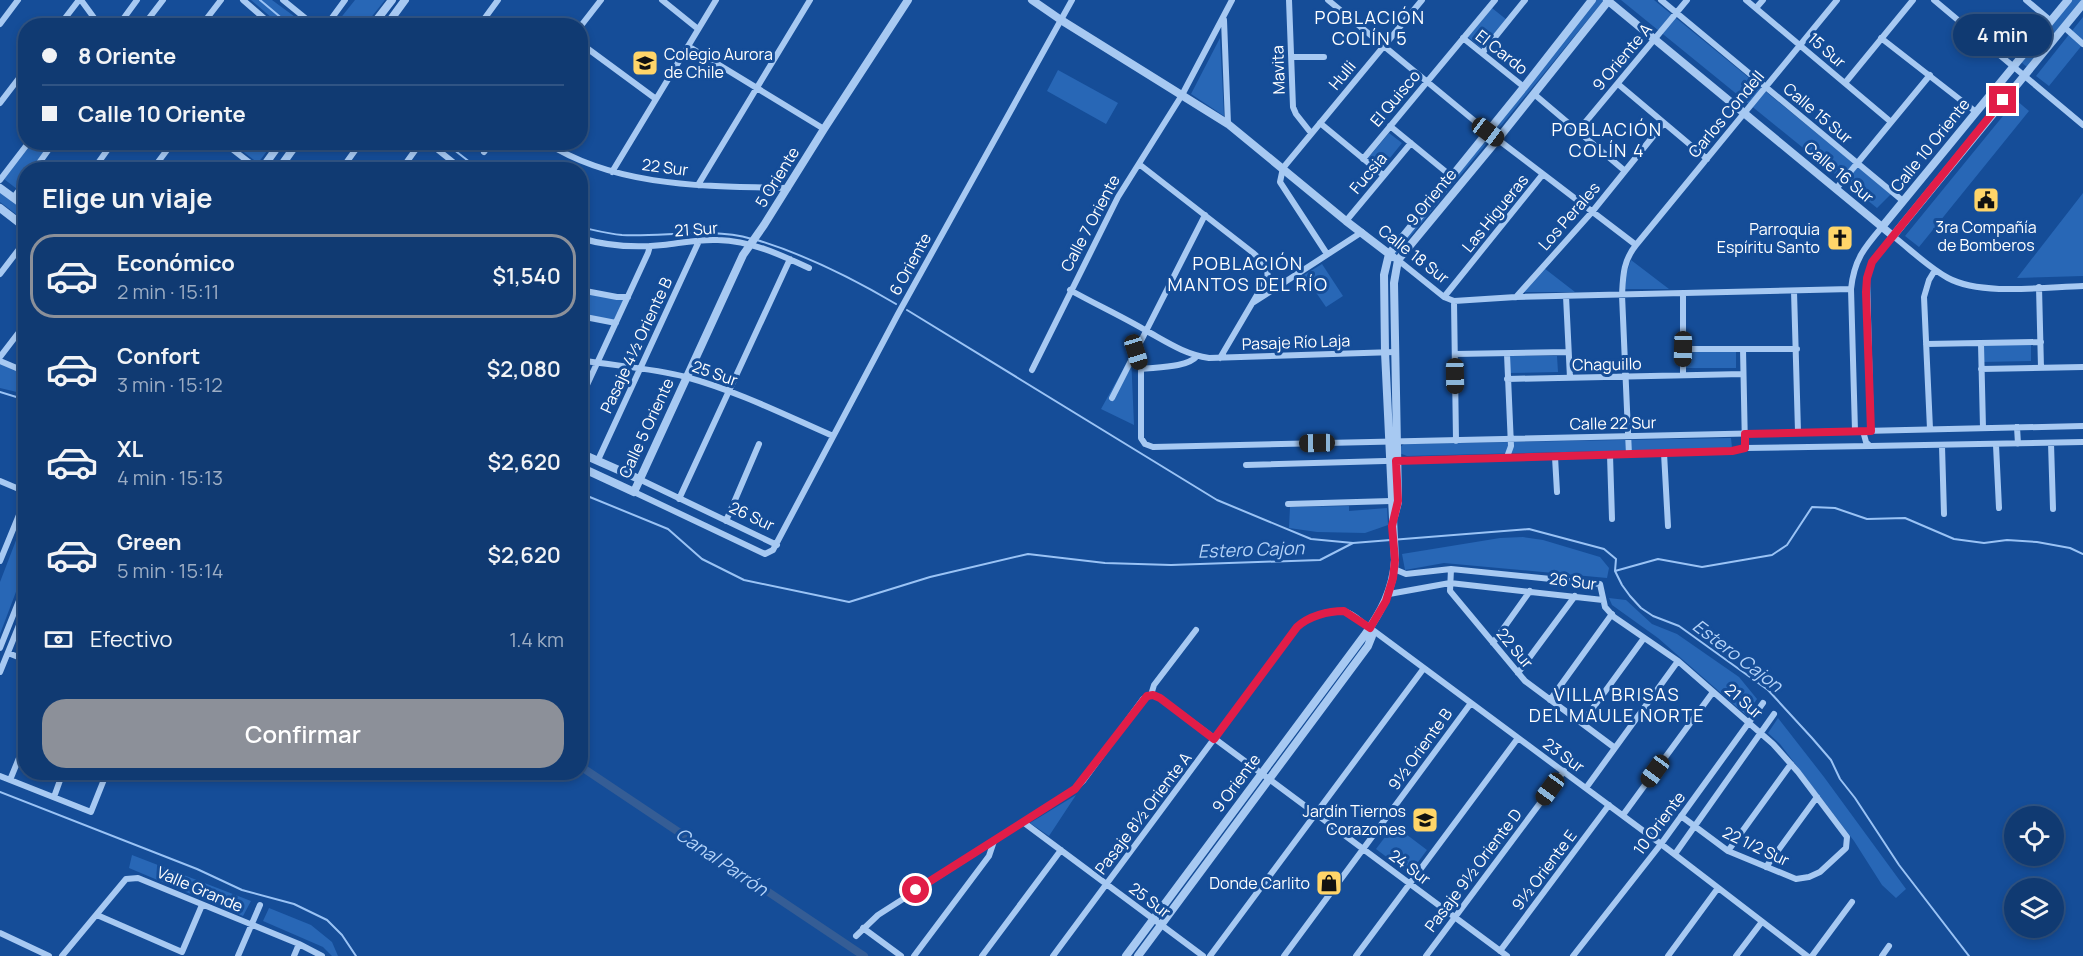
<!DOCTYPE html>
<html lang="es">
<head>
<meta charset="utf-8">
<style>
	:root { --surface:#103a72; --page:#1e457a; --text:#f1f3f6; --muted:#9cadc4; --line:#305484; --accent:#8c9099 }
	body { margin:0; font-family:Manrope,sans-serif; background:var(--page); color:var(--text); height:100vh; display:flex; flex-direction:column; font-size:22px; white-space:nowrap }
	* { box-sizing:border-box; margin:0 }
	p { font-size:20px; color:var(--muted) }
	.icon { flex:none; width:33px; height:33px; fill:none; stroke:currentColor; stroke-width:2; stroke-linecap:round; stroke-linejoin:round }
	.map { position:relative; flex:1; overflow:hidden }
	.drawer { position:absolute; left:18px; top:162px; width:570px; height:618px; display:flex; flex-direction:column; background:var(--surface); border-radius:24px; box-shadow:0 3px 9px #0003,0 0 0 2px var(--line) }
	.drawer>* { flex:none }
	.guide { position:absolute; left:18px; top:18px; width:570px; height:132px; border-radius:24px; box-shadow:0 3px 9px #0003,0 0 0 2px var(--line); display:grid; align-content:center; height:132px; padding:0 24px; background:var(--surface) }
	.buttons { position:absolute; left:2004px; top:806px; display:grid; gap:12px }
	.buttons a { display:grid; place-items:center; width:60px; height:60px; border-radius:50%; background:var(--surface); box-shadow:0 3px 9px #0003,0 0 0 2px var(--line); font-size:30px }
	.end { position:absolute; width:27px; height:27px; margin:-14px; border:8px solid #e11d48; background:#fff; box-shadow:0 0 0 3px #fff }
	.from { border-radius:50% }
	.bubble { position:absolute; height:42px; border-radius:21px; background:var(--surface); box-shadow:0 3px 9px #0003,0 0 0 2px var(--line); font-size:20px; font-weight:600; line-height:42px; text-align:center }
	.car { position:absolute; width:18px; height:36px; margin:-18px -9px; border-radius:8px; box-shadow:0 0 4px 2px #0007; background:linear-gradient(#222 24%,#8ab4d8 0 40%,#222 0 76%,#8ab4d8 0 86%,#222 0) }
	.guide b { display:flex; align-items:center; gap:21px; height:57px; font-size:22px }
	.guide b+b { border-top:2px solid var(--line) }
	.guide i { width:15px; height:15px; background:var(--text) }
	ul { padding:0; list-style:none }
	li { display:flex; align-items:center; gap:18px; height:84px; margin:0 12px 9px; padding:0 12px; border:3px solid transparent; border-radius:24px }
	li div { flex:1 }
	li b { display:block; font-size:22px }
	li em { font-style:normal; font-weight:600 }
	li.on { border-color:var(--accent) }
	li>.icon { width:54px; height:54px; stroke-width:1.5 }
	h2 { padding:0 24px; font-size:27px; line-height:72px }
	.pay { display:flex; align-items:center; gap:15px; height:66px; padding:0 24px; font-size:22px }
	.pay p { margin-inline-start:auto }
	.button { display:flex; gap:12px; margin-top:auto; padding:12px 24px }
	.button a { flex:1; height:69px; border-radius:24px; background:var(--accent); color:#fff; font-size:24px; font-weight:600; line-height:69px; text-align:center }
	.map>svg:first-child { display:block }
</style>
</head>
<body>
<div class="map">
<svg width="2083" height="956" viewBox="0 0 2083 956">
	<rect width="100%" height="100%" fill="#154d98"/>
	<path fill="#2867b6" d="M251 0H272L306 25H280Z
		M355 0H385L365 25H335Z
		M1594 0H1604L1396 254 1391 249Z
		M1621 0H1654L1891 194 1877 208Z
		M2071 0H2083L2028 68 2021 62Z
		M1492 8 1507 20 1482 49 1468 37Z
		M2083 17V44L2049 86 2036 76Z
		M1220 38 1224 116 1191 94Z
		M1058 70 1118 103 1106 124 1047 91Z
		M2016 100 2029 111 1919 247 1905 236Z
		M1389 133 1402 143 1381 169 1368 158Z
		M32 143H52L32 169 26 170 25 178 17 189 4 179Z
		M246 143V142L273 143 258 163 241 150Z
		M0 192 25 211V221L0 202Z
		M2083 193V276L2017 278Z
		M1631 260 1669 289H1625L1626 275Z
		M1322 264 1343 296 1326 307 1304 275Z
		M1544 268 1575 292H1520Z
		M580 290 628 297 616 323 581 316Z
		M1981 345H2031V361L1981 362Z
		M1736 351V368H1686V352Z
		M1131 355 1134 425 1101 409Z
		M1507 356H1557L1558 372 1508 373Z
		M0 363 25 374V394L0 388Z
		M1731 438 1732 448 1407 456 1399 453V448L1404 444Z
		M1349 506V511L1387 508 1388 525 1365 533 1317 532 1289 528 1290 507Z
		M25 517V568L0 634V582Z
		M1523 537 1543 540 1600 557 1609 568 1607 578 1444 563 1405 570 1402 554 1500 538Z
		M1609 598 1626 600 1652 624 1677 634 1739 677 1757 699 1746 715 1658 638 1612 605Z
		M1778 718 1824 777 1906 889 1896 898 1882 885 1854 841 1780 744 1768 733Z
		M1076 795 1049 836 1030 823Z
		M1394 825 1427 850 1409 874 1376 849Z
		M132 855 251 901 243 916 129 868Z
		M269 908 311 925 332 942 338 956H332L323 947 263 921Z"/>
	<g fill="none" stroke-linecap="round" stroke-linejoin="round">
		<path stroke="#9ac3f5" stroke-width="2" d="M260 0 291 26
			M444 142 480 170
			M580 227C594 230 608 234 622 235 665 237 710 227 752 239
			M757 240C806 255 852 278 896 304
			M907 310 1217 500 1311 539 1353 543
			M0 392 26 400
			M580 493 668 529 702 559 744 580 849 602 930 577 1028 554 1105 563 1171 565 1320 560 1353 543 1529 529 1604 549 1616 559 1615 571 1622 585 1630 596 1641 608 1653 616 1679 626 1768 690 1812 738 1831 760 1840 779 1855 798 1899 865 1969 956
			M1615 571 1658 559 1702 567 1772 555 1787 545 1812 507 1835 508 1867 519 1905 518 1954 539 1984 543 2007 540 2037 542 2070 548 2083 554
			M0 792 197 869 242 890 294 904 327 920 342 935 356 956"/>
		<path stroke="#355d95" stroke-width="8" d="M580 766 864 956"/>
		<path stroke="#a7c9f2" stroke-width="6" d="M81 0 100 26
			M243 0 273 26
			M283 0 315 26
			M662 0 698 29
			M1289 0 1293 107 1296 114 1311 133
			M1328 0 1488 132 1636 245
			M1661 0 1903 201
			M1746 0 1891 122
			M1934 0 2083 125
			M2026 0 2051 21
			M1756 8 1763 0
			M1224 20 1228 124
			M0 24 18 0
			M59 26 79 0
			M118 26 137 0
			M143 26 163 0
			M201 26 221 0
			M326 26 345 0
			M479 26 498 0
			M580 27 601 0
			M2064 27 2083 44
			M1463 38 1524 87
			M1881 38 1976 112
			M580 43 656 99
			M688 46 824 129
			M1483 52 1525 0
			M1292 57H1324
			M1845 83 1913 0
			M1618 84 1707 159
			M1534 94 1625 171
			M0 103 26 69
			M1320 123 1383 175
			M1390 126 1451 176
			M1578 131 1687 0
			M223 142 259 170
			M428 142 463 170
			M545 142C617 188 706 186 788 188
			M484 152 491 142
			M1363 159 1495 0
			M1139 164 1252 252C1260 259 1270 267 1267 278L1220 358
			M34 170 54 142
			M93 170 113 142
			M152 170 173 142
			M341 170 361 142
			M401 170 421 142
			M612 172 716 0
			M0 180 29 142
			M698 185 810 0
			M1836 189 1930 75
			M13 198 26 181
			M1346 221 1411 143
			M580 238C607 246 635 248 663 245 681 243 699 239 718 240 751 241 779 254 809 268
			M1327 254 1280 182 1283 168 1422 0
			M1398 260 1444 297 1454 301 1516 297 1851 289
			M0 274 26 240
			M2039 287 2041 368
			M580 290 617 297H628
			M1070 290C1095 304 1121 316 1145 330 1167 342 1184 354 1209 358L1395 352
			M1794 291 1798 432
			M1683 293V375
			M1566 296 1570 378
			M1444 297 1543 174
			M1516 297 1592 212 1663 124
			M1454 301 1456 441
			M1254 302 1362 232
			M580 316 616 323
			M1926 344 2041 342
			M1981 344 1983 428
			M1683 349H1797
			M1136 352 1141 369V438L1145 444 1153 447 2083 426
			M1455 354 1568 352
			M0 357 26 323
			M580 360C616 366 651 368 686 377 737 391 785 415 833 436
			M0 361 26 372
			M1141 369C1156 367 1187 368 1197 356
			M1981 369 2083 367
			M1032 370 1118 197 1182 95 1232 0
			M1507 379 1743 374
			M1112 398 1205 215
			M580 400 648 253 650 246
			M2017 427 2018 444
			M1930 429 1924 297 1929 280 1935 270
			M1855 431 1851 289C1854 260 1864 248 1882 227
			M1863 431 1866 442 1870 446 2083 442
			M1871 431 1867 278 1872 262 1893 236C1911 250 1928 267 1948 278 1981 296 2046 287 2083 286
			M2051 443 2053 509
			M1996 445 1999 508
			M1942 446 1944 514
			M1745 448 1870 446
			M1664 453 1668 526
			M1610 455 1612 519
			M1629 455 1622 295C1623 276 1623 261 1636 245L1837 0
			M1507 457 1511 446 1507 354
			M1555 457 1557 492
			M598 460 699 241
			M1246 465 1732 451 1745 448 1743 349
			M639 479 777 545
			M0 481 26 492
			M634 492 765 554 773 550 898 314 1072 0
			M679 499 790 259
			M1288 504 1391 501
			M726 521 759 444
			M0 561 26 498
			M1394 569 1406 574 1451 569 1600 584 1605 607 1614 617 1678 661 1773 744 1798 772 1847 837 1846 848 1820 872 1809 877 1796 879 1728 851 1681 816
			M1451 569 1450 591 1525 681 1615 748
			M1389 594 1450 583 1603 600
			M1493 643 1530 591
			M0 648 26 583
			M8 653 26 660
			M0 672 26 608
			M1518 673 1575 596
			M1151 695 1160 698 1507 956
			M1550 700 1612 614
			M1582 723 1644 638
			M0 776 91 812 107 772
			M10 780 26 741
			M1586 788 1678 661
			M54 797 63 772
			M1623 815 1713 692
			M1023 822 1203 956
			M1728 851 1791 764
			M1675 854 1774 714
			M1766 867 1817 797
			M97 915 182 952 202 905
			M863 928 901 956
			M0 933 49 956
			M856 936 878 915 1075 789 1083 781 1143 699 1151 695 1154 685 1196 630
			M1500 951 1609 805
			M62 956 126 879 138 878 299 944 322 956
			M238 956 260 905
			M294 956 299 944
			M914 956 989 856 994 841
			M982 956 1061 850
			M1053 956 1297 627C1306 618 1332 608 1346 612 1354 614 1362 623 1370 628L1661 844 1807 956
			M1210 956 1424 668
			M1284 956 1471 703
			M1356 956 1518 738
			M1426 956 1564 771
			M1573 956 1661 844 1763 703
			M1668 956 1718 888
			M1736 956 1761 923
			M1812 956 1852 902
			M1882 956 1889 946"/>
		<path stroke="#a7c9f2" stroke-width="8" d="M1032 0 1061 20 1228 124 1346 221 1393 257
			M1607 0 1893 236 2083 4
			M372 26 392 0
			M386 26 405 0
			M261 170 281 142
			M278 170 298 142
			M0 188 26 207
			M0 208 26 228
			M1882 227 2068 0
			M580 453 639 479
			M580 467 634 492 743 255 764 225 824 129 908 0
			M1394 517 1398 502 1394 283 1398 260 1498 139 1609 0
			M1126 956 1364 636C1381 612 1393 590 1395 560L1385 352 1384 275 1389 254 1524 87 1592 0
			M1138 956 1368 646 1372 636 1370 628"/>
	</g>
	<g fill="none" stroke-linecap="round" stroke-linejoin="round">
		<path stroke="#e11d48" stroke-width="8" d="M916 890 1075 789 1147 696 1153 695 1160 698 1214 739 1297 627C1309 616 1328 611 1344 611L1370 628 1386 601 1393 578 1395 560 1392 526 1398 501 1396 461 1732 451 1745 448V434L1871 431 1866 292 1867 278 1872 262 2003 100"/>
	</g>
	<defs>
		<symbol id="school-square" viewBox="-11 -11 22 22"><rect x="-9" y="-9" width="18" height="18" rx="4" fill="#ffd569" stroke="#154d98"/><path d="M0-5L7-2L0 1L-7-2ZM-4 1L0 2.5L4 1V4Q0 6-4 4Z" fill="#111"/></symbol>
		<symbol id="civic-square" viewBox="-11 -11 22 22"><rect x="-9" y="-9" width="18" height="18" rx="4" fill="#ffd569" stroke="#154d98"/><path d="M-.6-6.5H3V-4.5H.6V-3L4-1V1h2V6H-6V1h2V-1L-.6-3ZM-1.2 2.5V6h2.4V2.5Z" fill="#111"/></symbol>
		<symbol id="church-square" viewBox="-11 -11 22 22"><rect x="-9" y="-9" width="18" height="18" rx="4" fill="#ffd569" stroke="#154d98"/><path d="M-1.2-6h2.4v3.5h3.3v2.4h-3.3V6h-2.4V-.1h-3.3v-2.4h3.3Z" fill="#111"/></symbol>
		<symbol id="shop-square" viewBox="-11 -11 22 22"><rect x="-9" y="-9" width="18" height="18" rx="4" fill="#ffd569" stroke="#154d98"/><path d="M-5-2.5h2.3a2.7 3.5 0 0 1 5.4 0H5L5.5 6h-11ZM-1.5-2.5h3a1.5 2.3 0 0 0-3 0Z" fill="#111"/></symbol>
	</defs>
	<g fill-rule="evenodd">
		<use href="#school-square" x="630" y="48" width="30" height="30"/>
		<use href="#civic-square" x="1971" y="185" width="30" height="30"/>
		<use href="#church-square" x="1825" y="223" width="30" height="30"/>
		<use href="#school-square" x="1410" y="805" width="30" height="30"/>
		<use href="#shop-square" x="1314" y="868" width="30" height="30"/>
	</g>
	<g text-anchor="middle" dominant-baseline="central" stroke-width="6" stroke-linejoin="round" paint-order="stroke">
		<g font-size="16" fill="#fff" stroke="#154d98">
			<text transform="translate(1827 50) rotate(41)">15 Sur</text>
			<text transform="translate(1502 52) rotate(38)">El Cardo</text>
			<text transform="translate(1622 57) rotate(-50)">9 Oriente A</text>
			<text transform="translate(1278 70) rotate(-92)">Mavita</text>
			<text transform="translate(1342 75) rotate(-50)">Hulli</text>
			<text transform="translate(1395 98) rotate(-50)">El Quisco</text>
			<text transform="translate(1818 113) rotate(40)">Calle 15 Sur</text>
			<text transform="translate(1726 114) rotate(-50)">Carlos Condell</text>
			<text transform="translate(1930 145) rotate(-51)">Calle 10 Oriente</text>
			<text transform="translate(665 167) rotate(7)">22 Sur</text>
			<text transform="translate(1839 172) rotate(40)">Calle 16 Sur</text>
			<text transform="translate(1368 173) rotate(-50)">Fucsia</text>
			<text transform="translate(777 177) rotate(-58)">5 Oriente</text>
			<text transform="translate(1431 197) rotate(-50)">9 Oriente</text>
			<text transform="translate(1495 213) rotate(-51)">Las Higueras</text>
			<text transform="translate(1569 216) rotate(-49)">Los Perales</text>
			<text transform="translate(1090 223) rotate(-62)">Calle 7 Oriente</text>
			<text transform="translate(696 229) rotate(-4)">21 Sur</text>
			<text transform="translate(1414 254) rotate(38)">Calle 18 Sur</text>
			<text transform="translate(910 264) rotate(-61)">6 Oriente</text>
			<text transform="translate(1296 342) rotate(-2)">Pasaje Río Laja</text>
			<text transform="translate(636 345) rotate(-65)">Pasaje 4½ Oriente B</text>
			<text transform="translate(1607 364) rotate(-1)">Chaguillo</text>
			<text transform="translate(715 373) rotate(19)">25 Sur</text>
			<text transform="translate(1613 423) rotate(-1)">Calle 22 Sur</text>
			<text transform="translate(646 428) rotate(-65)">Calle 5 Oriente</text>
			<text transform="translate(752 516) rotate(25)">26 Sur</text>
			<text transform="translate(1573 581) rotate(7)">26 Sur</text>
			<text transform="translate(1515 648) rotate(50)">22 Sur</text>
			<text transform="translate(1744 701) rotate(41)">21 Sur</text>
			<text transform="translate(1420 749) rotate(-54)">9½ Oriente B</text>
			<text transform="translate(1564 755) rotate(36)">23 Sur</text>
			<text transform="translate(1236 783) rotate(-53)">9 Oriente</text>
			<text transform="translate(1143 813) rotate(-53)">Pasaje 8½ Oriente A</text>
			<text transform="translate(1659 823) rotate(-53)">10 Oriente</text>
			<text transform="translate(1756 846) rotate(25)">22 1/2 Sur</text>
			<text transform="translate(1410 867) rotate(37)">24 Sur</text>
			<text transform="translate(1473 870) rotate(-53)">Pasaje 9½ Oriente D</text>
			<text transform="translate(1544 870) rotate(-53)">9½ Oriente E</text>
			<text transform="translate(200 889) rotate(23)">Valle Grande</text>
			<text transform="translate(1150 900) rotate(37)">25 Sur</text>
		</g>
		<g font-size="16" fill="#fff" stroke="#154d98" text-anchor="end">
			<text x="664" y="54" text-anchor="start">Colegio Aurora<tspan x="664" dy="18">de Chile</tspan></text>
			<text x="1986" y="227" text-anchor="middle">3ra Compañía<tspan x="1986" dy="18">de Bomberos</tspan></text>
			<text x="1820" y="229">Parroquia<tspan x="1820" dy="18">Espíritu Santo</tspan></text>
			<text x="1406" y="811">Jardín Tiernos<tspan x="1406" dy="18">Corazones</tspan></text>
			<text x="1310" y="883">Donde Carlito</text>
		</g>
		<g font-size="18" letter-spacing="1.5" fill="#fff" stroke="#154d98">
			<text x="1370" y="17">POBLACIÓN<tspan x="1370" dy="21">COLÍN 5</tspan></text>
			<text x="1607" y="129">POBLACIÓN<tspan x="1607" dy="21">COLÍN 4</tspan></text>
			<text x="1248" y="263">POBLACIÓN<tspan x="1248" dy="21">MANTOS DEL RÍO</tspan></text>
			<text x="1617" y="694">VILLA BRISAS<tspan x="1617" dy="21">DEL MAULE NORTE</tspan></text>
		</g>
		<g font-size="18" font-style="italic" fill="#b4d3f9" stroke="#154d98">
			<text transform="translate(1251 549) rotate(-2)">Estero Cajon</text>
			<text transform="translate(1738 655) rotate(37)">Estero Cajon</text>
			<text transform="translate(722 861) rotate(34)">Canal Parrón</text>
		</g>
	</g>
</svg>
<div class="buttons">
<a><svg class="icon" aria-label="locate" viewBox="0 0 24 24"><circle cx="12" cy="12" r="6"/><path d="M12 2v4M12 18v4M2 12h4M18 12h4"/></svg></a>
<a><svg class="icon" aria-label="layers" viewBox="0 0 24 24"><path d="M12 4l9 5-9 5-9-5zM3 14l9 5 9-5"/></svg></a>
</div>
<i class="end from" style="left:916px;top:890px"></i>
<i class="end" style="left:2003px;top:100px"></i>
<div class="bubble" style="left:1953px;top:14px;width:99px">4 min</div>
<i class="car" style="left:1488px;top:132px;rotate:127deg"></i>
<i class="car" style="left:1683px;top:349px;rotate:181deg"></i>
<i class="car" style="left:1136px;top:352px;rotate:163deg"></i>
<i class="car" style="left:1455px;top:376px;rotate:179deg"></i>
<i class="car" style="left:1317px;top:443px;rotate:269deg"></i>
<i class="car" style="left:1655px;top:771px;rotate:216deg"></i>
<i class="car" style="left:1550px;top:789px;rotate:216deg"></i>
<div class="guide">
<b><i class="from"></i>8 Oriente</b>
<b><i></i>Calle 10 Oriente</b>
</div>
<section class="drawer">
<h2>Elige un viaje</h2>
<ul>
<li class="on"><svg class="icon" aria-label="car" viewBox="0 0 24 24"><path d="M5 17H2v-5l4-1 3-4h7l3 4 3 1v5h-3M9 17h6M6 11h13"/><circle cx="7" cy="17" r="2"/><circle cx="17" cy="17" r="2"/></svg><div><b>Económico</b><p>2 min · 15:11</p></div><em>$1,540</em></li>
<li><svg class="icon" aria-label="car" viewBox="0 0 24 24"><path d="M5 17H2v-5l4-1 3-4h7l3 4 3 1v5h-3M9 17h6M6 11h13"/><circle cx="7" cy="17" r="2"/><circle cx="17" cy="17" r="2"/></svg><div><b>Confort</b><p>3 min · 15:12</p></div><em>$2,080</em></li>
<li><svg class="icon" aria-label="car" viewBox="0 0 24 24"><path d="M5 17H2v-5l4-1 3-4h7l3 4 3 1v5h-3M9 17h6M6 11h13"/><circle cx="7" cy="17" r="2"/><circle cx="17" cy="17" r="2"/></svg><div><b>XL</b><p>4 min · 15:13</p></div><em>$2,620</em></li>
<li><svg class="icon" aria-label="car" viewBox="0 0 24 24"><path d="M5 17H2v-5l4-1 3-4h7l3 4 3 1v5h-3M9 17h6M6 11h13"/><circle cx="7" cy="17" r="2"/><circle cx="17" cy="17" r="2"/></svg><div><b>Green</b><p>5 min · 15:14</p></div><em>$2,620</em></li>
</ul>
<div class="pay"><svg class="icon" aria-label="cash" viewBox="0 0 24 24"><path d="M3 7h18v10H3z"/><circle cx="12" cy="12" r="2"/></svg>Efectivo<p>1.4 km</p></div>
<div class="button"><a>Confirmar</a></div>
</section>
</div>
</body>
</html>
